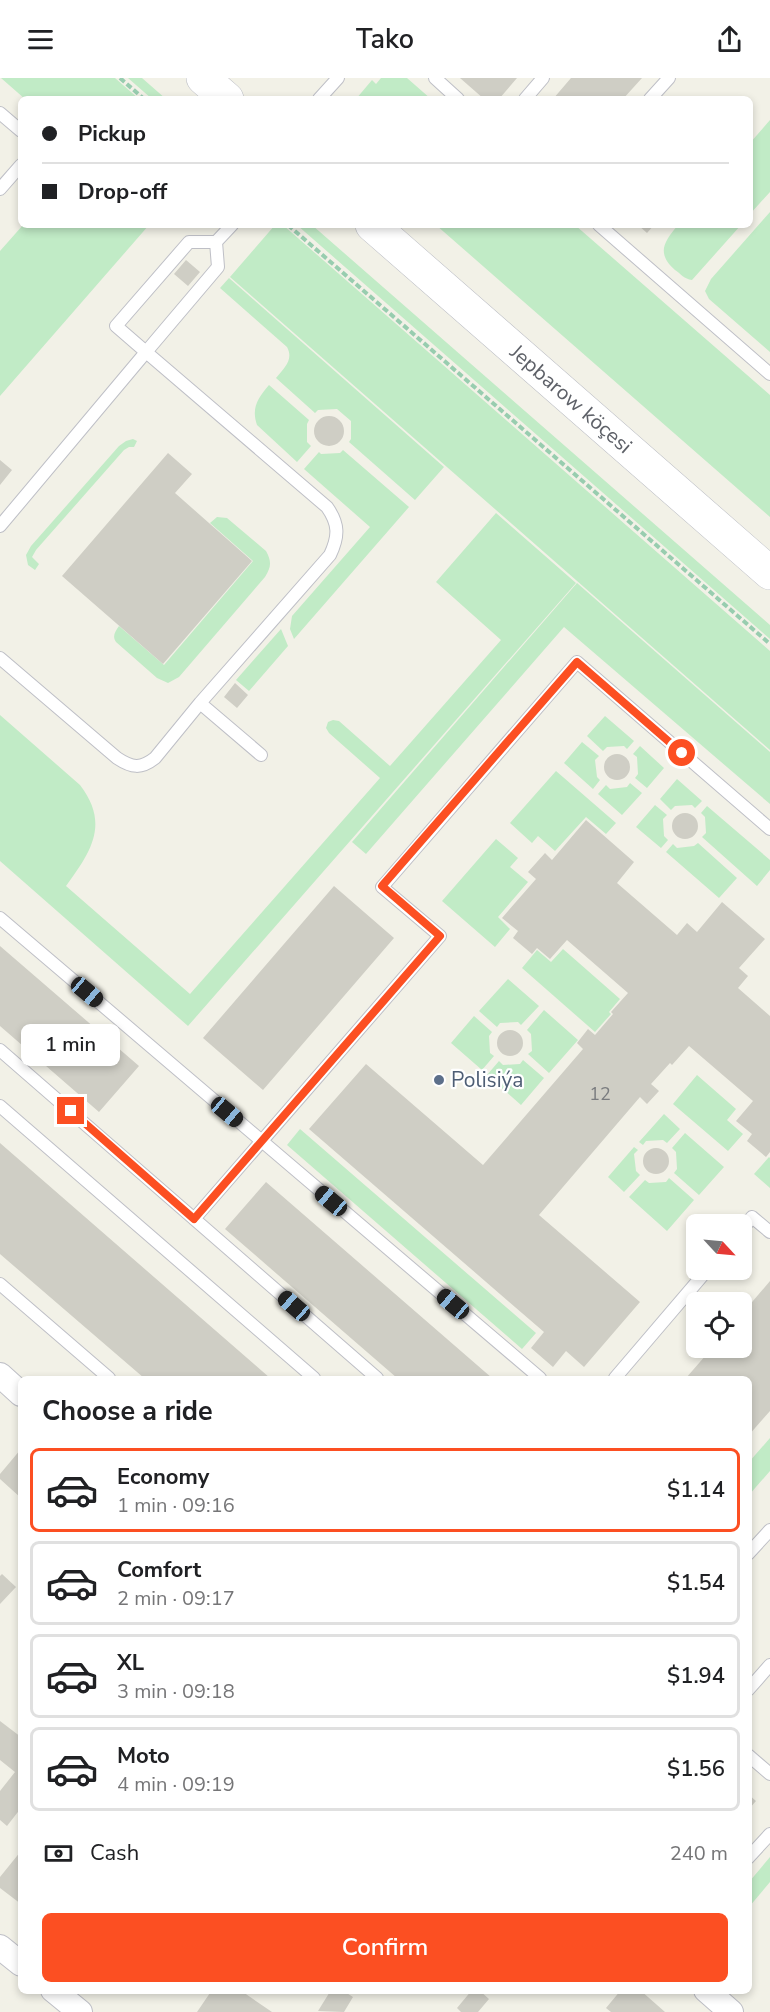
<!DOCTYPE html>
<html lang="en">
<head>
<meta charset="utf-8">
<style>
	:root { --surface:#fff; --page:#f6f6f6; --text:#202124; --muted:#757577; --line:#e0e0e0; --accent:#fc4f22 }
	body { margin:0; font-family:"Nunito Sans",sans-serif; background:var(--page); color:var(--text); height:100vh; display:flex; flex-direction:column; font-size:22px; white-space:nowrap }
	* { box-sizing:border-box; margin:0 }
	p { font-size:20px; color:var(--muted) }
	.icon { flex:none; width:33px; height:33px; fill:none; stroke:currentColor; stroke-width:2; stroke-linecap:round; stroke-linejoin:round }
	.map { position:relative; flex:1; overflow:hidden }
	.side { position:absolute; left:18px; top:1298px; width:734px; height:618px; display:flex; flex-direction:column; background:var(--surface); border-radius:9px; box-shadow:0 3px 9px #0003 }
	.side>* { flex:none }
	.top-card { position:absolute; left:18px; top:18px; width:735px; height:132px; border-radius:9px; box-shadow:0 3px 9px #0003; display:grid; align-content:center; height:132px; padding:0 24px; background:var(--surface) }
	.needle { width:39px; rotate:116deg }
	.controls { position:absolute; left:686px; top:1136px; display:grid; gap:12px }
	.controls a { display:grid; place-items:center; width:66px; height:66px; border-radius:9px; background:var(--surface); box-shadow:0 3px 9px #0003; font-size:30px }
	.end { position:absolute; width:27px; height:27px; margin:-14px; border:8px solid #fc4f22; background:#fff; box-shadow:0 0 0 3px #fff }
	.from { border-radius:50% }
	.bubble { position:absolute; height:42px; border-radius:9px; background:var(--surface); box-shadow:0 3px 9px #0003; font-size:20px; font-weight:600; line-height:42px; text-align:center }
	.car { position:absolute; width:18px; height:36px; margin:-18px -9px; border-radius:8px; box-shadow:0 0 4px 2px #0007; background:linear-gradient(#222 24%,#8ab4d8 0 40%,#222 0 76%,#8ab4d8 0 86%,#222 0) }
	.top-card b { display:flex; align-items:center; gap:21px; height:57px; font-size:22px }
	.top-card b+b { border-top:2px solid var(--line) }
	.top-card i { width:15px; height:15px; background:var(--text) }
	ul { padding:0; list-style:none }
	li { display:flex; align-items:center; gap:18px; height:84px; margin:0 12px 9px; padding:0 12px; border:3px solid var(--line); border-radius:9px }
	li div { flex:1 }
	li b { display:block; font-size:22px }
	li em { font-style:normal; font-weight:600 }
	li.selected { border-color:var(--accent) }
	li>.icon { width:54px; height:54px; stroke-width:1.5 }
	h2 { padding:0 24px; font-size:27px; line-height:72px }
	.pay { display:flex; align-items:center; gap:15px; height:66px; padding:0 24px; font-size:22px }
	.pay p { margin-inline-start:auto }
	.cta { display:flex; gap:12px; margin-top:auto; padding:12px 24px }
	.cta a { flex:1; height:69px; border-radius:9px; background:var(--accent); color:#fff; font-size:24px; font-weight:600; line-height:69px; text-align:center }
	header { display:flex; justify-content:space-between; align-items:center; height:78px; padding:0 24px; background:var(--surface); font-size:27px; font-weight:600 }
	.map>svg:first-child { display:block }
</style>
</head>
<body>
<header><svg class="icon" aria-label="menu" viewBox="0 0 24 24"><path d="M4 6h16M4 12h16M4 18h16"/></svg>Tako<svg class="icon" aria-label="share" viewBox="0 0 24 24"><path d="M12 15V3M7 8l5-5 5 5M5 13v7h14v-7"/></svg></header>
<div class="map">
<svg width="770" height="1934" viewBox="0 0 770 1934">
	<rect width="100%" height="100%" fill="#f2f1e7"/>
	<path fill="#c1ebc6" d="M1 0H115L139 21H25Z
		M128 0H142L166 21H152Z
		M381 0H407L431 21H356L372 2 376 6Z
		M770 42V114L750 136V65Z
		M770 134V274L709 221 705 213 711 201Z
		M23 147H149L0 318V173Z
		M275 147H283L770 573V672L230 199Z
		M297 147H312L770 547V561Z
		M436 147H575L770 317V439Z
		M678 147H741L692 202C684 201 681 196 675 192 656 175 664 164 678 147Z
		M229 200 444 389 415 422 349 364 351 361V343L337 331 318 332 315 335 276 300C284 290 294 282 287 269L220 210Z
		M269 307 309 342 307 346V364L311 368 297 384 257 347C251 330 258 320 269 307Z
		M133 361 137 363 134 369H129L124 372 36 472 32 479 39 486 35 492 28 487 26 477 31 468 119 368 126 363Z
		M343 372 409 429 294 561 290 551 292 538 370 449 304 391 319 374 321 376 340 375Z
		M496 435 576 505 188 948 0 783V637L80 707C110 746 91 774 66 808L190 916 380 700 329 655 326 650 328 644 333 642 339 643 390 688 501 562 436 504Z
		M217 439 227 440 266 473C272 484 271 489 265 499L179 599 168 605 157 600 116 564C112 558 115 554 119 548L164 587 253 483 210 445Z
		M577 505 770 674V726L564 549 366 776 352 764Z
		M281 551 288 568 249 613 236 602Z
		M605 638 634 663 627 671 624 668 607 669 603 673 587 658Z
		M582 664 599 678 595 682 597 699 600 702 593 711 564 685Z
		M640 668 664 690 647 710 635 700 638 696 637 679 633 676Z
		M556 693 616 745 606 756 586 739 555 773 538 758 532 765 510 745Z
		M677 701 702 723 695 730 692 727 675 728 671 732 660 721Z
		M630 705 642 715 622 737 598 716 606 707 610 711 627 709Z
		M655 727 667 737 663 741 664 758 668 762 661 770 636 749Z
		M707 728 770 782V792L757 808 702 759 706 755 705 739 701 735Z
		M496 761 518 780 510 789 528 804 498 839 510 851 495 869 442 823Z
		M698 765 737 800 719 820 666 774 673 766 677 770 694 768Z
		M563 871 620 921 609 934 611 936 595 954 522 890 537 872 551 884Z
		M508 901 539 928 521 947 518 944 500 945 497 949 479 933Z
		M544 932 578 962 549 995 528 976 532 973 531 956 527 952Z
		M474 938 492 954 489 958 490 975 494 978 482 992 451 965Z
		M523 982 544 1000 521 1027 487 997 499 983 503 987 520 986Z
		M697 997 736 1031 727 1042 743 1056 728 1073 673 1026Z
		M664 1036 680 1051 667 1065 663 1062 646 1063 643 1067 639 1064Z
		M300 1051 536 1255 522 1271 287 1067Z
		M685 1055 724 1089 699 1117 674 1095 677 1091 676 1074 672 1070Z
		M634 1069 638 1072 634 1076 636 1093 640 1097 624 1114 608 1099Z
		M769 1079 770 1080V1110L754 1096Z
		M669 1100 694 1122 667 1153 629 1119 645 1102 649 1105 666 1104Z
		M770 1360V1393L749 1417V1384Z
		M770 1779V1804L749 1829V1804Z"/>
	<path fill="#cfcec5" d="M460 0H517L499 21H484Z
		M571 0H642L623 21H553Z
		M638 147H654L647 155Z
		M186 182 200 194 188 208 174 196Z
		M314 353a15 15 0 1 1 30 0a15 15 0 1 1-30 0Z
		M168 375 192 396 175 415 252 483 163 586 62 498Z
		M0 382 12 392 0 407Z
		M235 605 248 617 237 630 224 619Z
		M604 689a13 13 0 1 1 26 0a13 13 0 1 1-26 0Z
		M672 748a13 13 0 1 1 26 0a13 13 0 1 1-26 0Z
		M586 742 634 784 617 805 677 857 687 845 697 854 722 824 765 861 739 890 748 898 738 910 770 938V1074L766 1079 747 1063 752 1056 736 1043 753 1023 689 968 672 987 670 985 651 1006 659 1013 647 1026 640 1019 539 1137 640 1224 584 1289 566 1273 553 1289 531 1270 544 1254 309 1051 366 986 483 1087 583 971 577 965 588 951 595 957 613 936 611 934 628 915 567 862 550 881 537 870 532 876 513 860 518 853 502 840 536 801 528 794 545 775 552 782Z
		M334 808 394 860 263 1012 203 960Z
		M0 868 139 988 99 1034 0 948Z
		M497 965a13 13 0 1 1 26 0a13 13 0 1 1-26 0Z
		M0 1065 270 1300H144L0 1176Z
		M643 1083a13 13 0 1 1 26 0a13 13 0 1 1-26 0Z
		M266 1104 492 1300H397L225 1151Z
		M770 1203V1333L748 1358V1300H686L713 1269H741V1237Z
		M21 1371V1420L0 1401V1396Z
		M2 1496 16 1509 0 1526V1498Z
		M0 1643 21 1659V1730L7 1748 0 1742V1713L15 1694 0 1682Z
		M748 1716 756 1723 748 1732Z
		M21 1773V1826L0 1810V1799Z
		M212 1912H240L272 1934H197Z
		M331 1912H342L353 1919 344 1934 318 1933Z
		M472 1912H479L489 1921 478 1934H461L457 1930Z
		M621 1912H640L665 1934H611L606 1930Z"/>
	<g fill="none" stroke-linecap="round" stroke-linejoin="round">
		<defs>
			<path id="lane" d="M435 0 458 21
				M319 21 338 0
				M525 21 543 0
				M650 21 669 0
				M0 35 21 53
				M0 111 21 87
				M232 147 216 164 218 189 146 274 327 429C339 446 339 458 330 477L200 625 261 677
				M599 147 770 296
				M0 448 146 274 116 248 189 164H216
				M0 580 117 680C132 690 141 691 155 680L200 625
				M0 840 540 1300
				M0 972 377 1300
				M0 1028 314 1300
				M194 1141 440 858 382 809 577 584 770 751
				M741 1153 752 1139 770 1154
				M0 1206 109 1300
				M615 1300 708 1191
				M748 1476 770 1452
				M748 1612 770 1587
				M748 1677 770 1696
				M748 1780 770 1756"/>
			<path id="street" d="M0 1297 21 1316
				M0 1869 21 1886
				M53 1912 80 1934
				M706 1912 731 1934"/>
			<path id="secondary" d="M203 0 227 21
				M372 147 770 495"/>
		</defs>
		<use href="#lane" stroke="#bebfc6" stroke-width="14"/>
		<use href="#street" stroke="#bebfc6" stroke-width="26"/>
		<use href="#secondary" stroke="#bcbec5" stroke-width="34"/>
		<path stroke="#98cdaf" stroke-width="4" stroke-dasharray="6 3" stroke-linecap="butt" d="M120 0 144 21
			M288 147 770 566"/>
		<use href="#lane" stroke="#fff" stroke-width="12"/>
		<use href="#street" stroke="#fff" stroke-width="24"/>
		<use href="#secondary" stroke="#fff" stroke-width="33"/>
	</g>
	<g fill="none" stroke-linecap="round" stroke-linejoin="round">
		<path stroke="#fc4f22" stroke-width="8" d="M71 1033 194 1141 440 858 382 808 577 584 682 675"/>
	</g>
	<circle fill="#5c6f8a" stroke="#fff" stroke-width="2" cx="439" cy="1002" r="6"/>
	<g text-anchor="middle" dominant-baseline="central" stroke-width="4.5" stroke-linejoin="round" paint-order="stroke">
		<g font-size="18" fill="#7a7c7f">
			<text x="600" y="1016">12</text>
		</g>
		<g font-size="21" fill="#5e6168" stroke="#fff">
			<text transform="translate(571 321) rotate(41)">Jepbarow köçesi</text>
		</g>
		<g font-size="21" fill="#4e5e75" stroke="#fff" text-anchor="start">
			<text x="451" y="1002">Polisiýa</text>
		</g>
	</g>
</svg>
<div class="controls">
<a><svg class="needle" viewBox="-14 -14 28 28"><path d="M0-13l5 13h-10z" fill="#e53935"/><path d="M0 13l5-13h-10z" fill="#757577"/></svg></a>
<a><svg class="icon" aria-label="locate" viewBox="0 0 24 24"><circle cx="12" cy="12" r="6"/><path d="M12 2v4M12 18v4M2 12h4M18 12h4"/></svg></a>
</div>
<i class="end from" style="left:682px;top:675px"></i>
<i class="end" style="left:71px;top:1033px"></i>
<div class="bubble" style="left:21px;top:946px;width:99px">1 min</div>
<i class="car" style="left:87px;top:914px;rotate:130deg"></i>
<i class="car" style="left:227px;top:1034px;rotate:130deg"></i>
<i class="car" style="left:331px;top:1123px;rotate:310deg"></i>
<i class="car" style="left:453px;top:1226px;rotate:310deg"></i>
<i class="car" style="left:294px;top:1228px;rotate:311deg"></i>
<div class="top-card">
<b><i class="from"></i>Pickup</b>
<b><i></i>Drop-off</b>
</div>
<section class="side">
<h2>Choose a ride</h2>
<ul>
<li class="selected"><svg class="icon" aria-label="car" viewBox="0 0 24 24"><path d="M5 17H2v-5l4-1 3-4h7l3 4 3 1v5h-3M9 17h6M6 11h13"/><circle cx="7" cy="17" r="2"/><circle cx="17" cy="17" r="2"/></svg><div><b>Economy</b><p>1 min · 09:16</p></div><em>$1.14</em></li>
<li><svg class="icon" aria-label="car" viewBox="0 0 24 24"><path d="M5 17H2v-5l4-1 3-4h7l3 4 3 1v5h-3M9 17h6M6 11h13"/><circle cx="7" cy="17" r="2"/><circle cx="17" cy="17" r="2"/></svg><div><b>Comfort</b><p>2 min · 09:17</p></div><em>$1.54</em></li>
<li><svg class="icon" aria-label="car" viewBox="0 0 24 24"><path d="M5 17H2v-5l4-1 3-4h7l3 4 3 1v5h-3M9 17h6M6 11h13"/><circle cx="7" cy="17" r="2"/><circle cx="17" cy="17" r="2"/></svg><div><b>XL</b><p>3 min · 09:18</p></div><em>$1.94</em></li>
<li><svg class="icon" aria-label="car" viewBox="0 0 24 24"><path d="M5 17H2v-5l4-1 3-4h7l3 4 3 1v5h-3M9 17h6M6 11h13"/><circle cx="7" cy="17" r="2"/><circle cx="17" cy="17" r="2"/></svg><div><b>Moto</b><p>4 min · 09:19</p></div><em>$1.56</em></li>
</ul>
<div class="pay"><svg class="icon" aria-label="cash" viewBox="0 0 24 24"><path d="M3 7h18v10H3z"/><circle cx="12" cy="12" r="2"/></svg>Cash<p>240 m</p></div>
<div class="cta"><a>Confirm</a></div>
</section>
</div>
</body>
</html>
